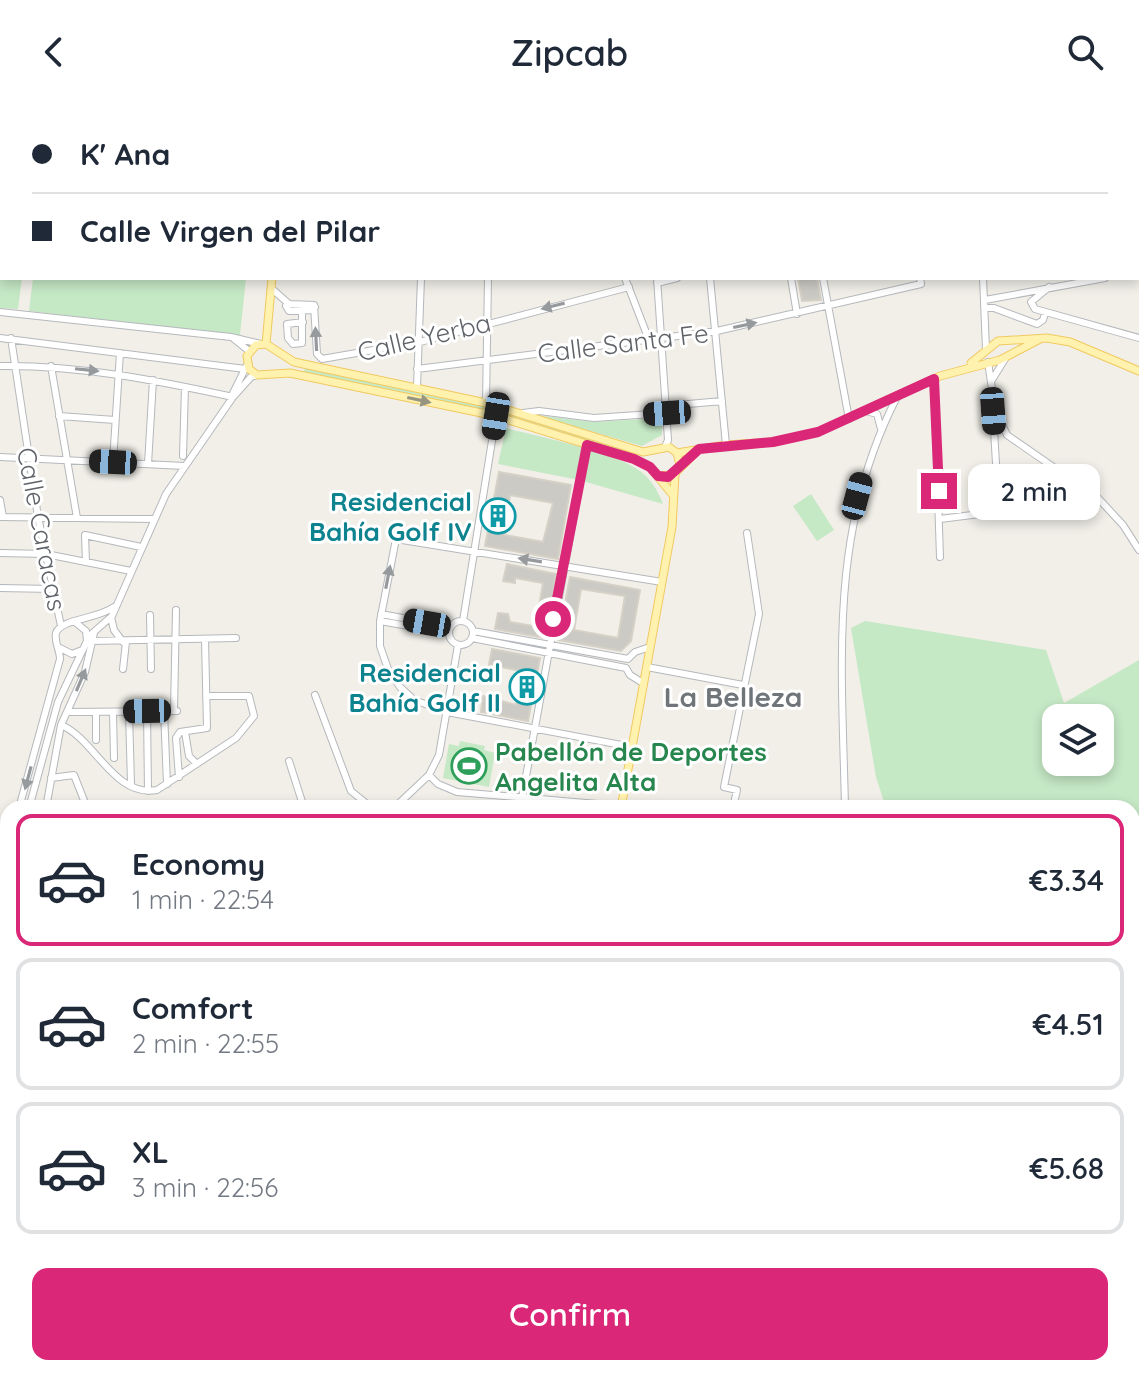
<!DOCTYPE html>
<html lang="en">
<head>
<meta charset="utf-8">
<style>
	:root { --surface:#fff; --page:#f2f2f3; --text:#1f2937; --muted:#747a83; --line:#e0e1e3; --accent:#db2777 }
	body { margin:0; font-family:Quicksand,sans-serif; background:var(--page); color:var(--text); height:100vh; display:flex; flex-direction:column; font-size:30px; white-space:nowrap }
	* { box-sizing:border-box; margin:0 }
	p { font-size:26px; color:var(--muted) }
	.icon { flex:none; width:44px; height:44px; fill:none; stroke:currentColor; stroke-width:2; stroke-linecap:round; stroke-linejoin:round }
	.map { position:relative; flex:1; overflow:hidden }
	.drawer { position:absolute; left:0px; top:696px; width:1140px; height:576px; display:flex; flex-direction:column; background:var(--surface); border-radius:24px 24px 0 0; box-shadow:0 4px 12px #0003 }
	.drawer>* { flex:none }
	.guide { position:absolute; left:0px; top:0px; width:1140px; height:176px; box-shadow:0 4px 12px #0003; display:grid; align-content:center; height:176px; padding:0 32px; background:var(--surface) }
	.controls { position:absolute; left:1042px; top:600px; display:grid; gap:16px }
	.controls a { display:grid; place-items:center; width:72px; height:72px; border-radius:16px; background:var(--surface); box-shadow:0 4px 12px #0003; font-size:40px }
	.end { position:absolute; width:36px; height:36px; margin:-18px; border:10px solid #db2777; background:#fff; box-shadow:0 0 0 4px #fff }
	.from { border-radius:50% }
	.bubble { position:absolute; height:56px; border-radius:16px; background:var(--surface); box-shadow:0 4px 12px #0003; font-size:26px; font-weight:600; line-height:56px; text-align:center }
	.car { position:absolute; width:24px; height:48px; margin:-24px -12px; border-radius:10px; box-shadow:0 0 6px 2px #0007; background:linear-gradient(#222 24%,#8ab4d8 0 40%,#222 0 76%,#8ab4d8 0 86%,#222 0) }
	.guide b { display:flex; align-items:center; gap:28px; height:76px; font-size:30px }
	.guide b+b { border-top:2px solid var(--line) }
	.guide i { width:20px; height:20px; background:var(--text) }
	ul { padding:14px 0 0; list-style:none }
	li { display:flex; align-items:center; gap:24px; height:132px; margin:0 16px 12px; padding:0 16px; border:4px solid var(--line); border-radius:16px }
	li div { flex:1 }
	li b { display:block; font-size:30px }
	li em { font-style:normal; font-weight:600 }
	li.selected { border-color:var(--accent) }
	li>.icon { width:72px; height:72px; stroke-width:1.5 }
	.action { display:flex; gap:16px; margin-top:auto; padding:16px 32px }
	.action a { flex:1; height:92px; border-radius:16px; background:var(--accent); color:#fff; font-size:32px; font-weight:600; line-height:92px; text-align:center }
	header { display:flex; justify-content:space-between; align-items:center; height:104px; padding:0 32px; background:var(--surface); font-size:36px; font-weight:600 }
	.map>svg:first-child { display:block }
</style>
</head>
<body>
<header><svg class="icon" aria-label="back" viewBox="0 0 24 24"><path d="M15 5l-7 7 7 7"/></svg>Zipcab<svg class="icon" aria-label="search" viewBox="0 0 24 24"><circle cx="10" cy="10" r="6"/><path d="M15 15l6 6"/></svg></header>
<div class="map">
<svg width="1139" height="1272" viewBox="0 0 1139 1272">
	<rect width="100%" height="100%" fill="#f1efe8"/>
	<path fill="#c5e8c5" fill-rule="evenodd" d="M0 94 2 174H22L18 205 0 204Z
		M33 174H246L240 231 29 207Z
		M305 264 486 303 632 347 630 352 494 309 304 269Z
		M535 311 594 318 662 314V331L642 342Z
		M506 324C542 334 608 346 637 365 650 373 658 387 663 400L579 376 498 360Z
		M811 390 834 426 817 437 793 402Z
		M865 517 1046 546 1064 599 1139 556V964L1132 967V704H886L876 673 851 524ZM1056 614H1100V658H1056Z
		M460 637 485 642 484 646 495 649 489 683 443 674 449 640 459 642Z"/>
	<path fill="#cccac5" stroke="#d6d1c6" stroke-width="2" fill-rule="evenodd" d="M798 174H817L821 196 802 197Z
		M499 368 571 381 558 455 485 442ZM510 391 553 399 543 438 505 431Z
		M507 460 556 470 545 534 495 525 498 509 508 510 510 518 533 522 536 520 543 479 515 474V479L503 477Z
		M570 473 640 486 631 537 621 547 558 536ZM581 485 625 492 618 534 574 526Z
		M492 545 540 554 528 617 481 608 483 592 516 601 522 567 489 561Z"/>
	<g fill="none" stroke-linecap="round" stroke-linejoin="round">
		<defs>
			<path id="minor" d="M70 0V2
				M134 0V2
				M266 0V2
				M542 0 543 2
				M643 0V2
				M695 0V2
				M743 0 744 2
				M793 0V2
				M889 0V2
				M972 0V2
				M1026 0V2
				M214 2V0
				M330 2 331 0
				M396 2 415 0
				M424 2V0
				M492 2 493 0
				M950 2 967 0
				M0 34H2
				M1138 165 1139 164
				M625 174 649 236
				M657 174 668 336 665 343
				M710 174 726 341
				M791 174 797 210
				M823 174 849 315
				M983 174 986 245
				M657 179 677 174
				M1049 183 1031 198 1035 205 1139 234
				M271 184 289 200 314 201 317 250 322 255 420 238 629 183
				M985 196 1105 174
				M289 200 286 202 289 207 312 206 315 203
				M985 204H994L1037 220 1043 216 1045 209
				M302 206V239L293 240 288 234 287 220 303 218
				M0 208 231 233 261 240
				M0 234 245 265
				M11 234 38 413 61 522
				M234 235 249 247
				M988 258 995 305 1007 331 1098 394 1123 421 1139 446
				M0 262C79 261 155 276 233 293
				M51 262 77 414
				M417 265 717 227 921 180 920 174
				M934 275 940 453
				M992 276 1005 255
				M417 283 421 174
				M233 289 246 263
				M486 299 488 174
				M666 302 722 297
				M866 307 877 310 881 325
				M523 309 539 307 594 314 667 309
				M59 312 115 316
				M183 352 185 283
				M0 353 185 362
				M113 358 120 249
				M148 360 153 276
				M0 396 3 413
				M0 413 154 415
				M940 415 988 409 995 403 998 393 993 309
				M0 449 46 450 131 467
				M86 458 85 431 141 443
				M0 484 53 485
				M381 510 450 523
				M150 511 151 565
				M111 513 114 526 123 538
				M449 529a12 12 0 1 1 24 0a12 12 0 1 1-24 0Z
				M380 517 449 529
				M463 517 496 312
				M473 527 628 555 635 548 650 543
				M87 534 112 512 166 390 233 293 251 273 257 271
				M472 534 626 564 630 571 643 579
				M91 537 236 534
				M60 544 72 550 82 546
				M647 563 743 581
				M123 565 126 538
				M315 591 351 687 372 704
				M147 607 148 687
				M164 607 167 680
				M174 607 176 506
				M67 608 177 607
				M96 608V636
				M113 608 114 654
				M129 608 131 680
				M61 621C95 635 114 694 157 686L236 634 254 612 249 592H206
				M185 628 189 652 197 660
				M632 643 447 608 414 596 400 583 388 565 380 542V517L396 435 662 478
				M289 657 304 704
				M429 671 438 680 457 688 621 702
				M179 673 176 634 180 628 207 624 205 535
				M51 674 74 671 87 704
				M522 694 587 341
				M19 704 60 555C60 546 54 538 56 529 60 515 98 515 114 503
				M29 704 58 598 87 537 86 527 75 518
				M46 704 61 621 85 568 94 529
				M394 704 429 671 439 651 458 541
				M733 704 737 686 724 683 759 510 747 429
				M845 704C842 559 828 427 897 293
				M0 775 8 745
				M0 809 8 780
				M0 870 8 850
				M0 879 8 882
				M0 950 8 964
				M0 1012 8 1027
				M0 1046 8 1042
				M0 1075 8 1071
				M0 1080 8 1097
				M1132 1092 1139 1089
				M0 1155 8 1152
				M285 1264 288 1272
				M638 1264 642 1272
				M890 1264 893 1272
				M477 1268H532L533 1264
				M350 1272 386 1264
				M854 1272 856 1264"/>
			<path id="major" d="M0 86H2
				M266 240 272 174
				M971 259 998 237 1047 234 1070 238 1139 267
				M677 349 726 341 773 338 818 328 940 272 1000 256 1040 235
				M658 372 673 371 697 347
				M672 390 650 363 634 355 496 312 290 269 257 271 249 265 247 252 256 241 266 240 294 258 486 299 643 348 669 343 677 349 680 361
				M621 704 672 423 675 370
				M1132 1195 1139 1177
				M1091 1264 1097 1272
				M589 1272 590 1264
				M595 1272 596 1264
				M1130 1272C1139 1249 1130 1226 1139 1202"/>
			<path id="highway" d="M1137 1235 1139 1236
				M993 1272 1009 1264
				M1014 1272 1033 1264
				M1042 1272 1077 1264"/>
		</defs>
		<use href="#minor" stroke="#b5b8bc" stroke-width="8"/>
		<use href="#major" stroke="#f2c960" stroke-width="9"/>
		<use href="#highway" stroke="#f9ab00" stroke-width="10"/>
		<use href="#minor" stroke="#fff" stroke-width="6"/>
		<use href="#major" stroke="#fff2af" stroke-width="7"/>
		<use href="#highway" stroke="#fde293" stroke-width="8"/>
		<defs>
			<path id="highway-bridge" d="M1132 1249 1139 1250
				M1132 1262H1139"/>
		</defs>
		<use href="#highway-bridge" stroke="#f9ab00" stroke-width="10" stroke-linecap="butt"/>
		<use href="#highway-bridge" stroke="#fde293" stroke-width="8"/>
	</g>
	<defs><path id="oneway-solid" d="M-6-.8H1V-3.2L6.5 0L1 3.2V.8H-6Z" transform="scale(2)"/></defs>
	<g fill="#979a9d">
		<use href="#oneway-solid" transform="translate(553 202) rotate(166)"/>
		<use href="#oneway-solid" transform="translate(745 221) rotate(-12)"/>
		<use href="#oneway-solid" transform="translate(316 235) rotate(-93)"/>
		<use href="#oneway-solid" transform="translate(87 266) rotate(6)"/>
		<use href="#oneway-solid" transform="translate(530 456) rotate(-171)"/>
		<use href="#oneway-solid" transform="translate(388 473) rotate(-79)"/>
		<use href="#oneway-solid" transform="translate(81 576) rotate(-67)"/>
		<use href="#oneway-solid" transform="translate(28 674) rotate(105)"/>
	</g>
	<use fill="#979581" href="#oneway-solid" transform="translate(419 296) rotate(12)"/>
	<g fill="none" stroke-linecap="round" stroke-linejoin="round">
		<path stroke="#db2777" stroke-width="10" d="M553 515 587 341 634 355 650 363 658 372 668 373 699 345 773 338 818 328 934 275 939 387"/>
	</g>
	<defs>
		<symbol id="building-ring" viewBox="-11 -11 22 22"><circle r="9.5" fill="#fff" stroke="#0f9aa8" stroke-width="1.5"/><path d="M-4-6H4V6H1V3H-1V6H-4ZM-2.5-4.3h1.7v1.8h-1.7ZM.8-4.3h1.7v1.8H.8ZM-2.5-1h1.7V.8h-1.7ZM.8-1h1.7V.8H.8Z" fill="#0f9aa8"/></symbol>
		<symbol id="stadium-ring" viewBox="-11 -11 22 22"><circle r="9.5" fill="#fff" stroke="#2e9e5b" stroke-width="1.5"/><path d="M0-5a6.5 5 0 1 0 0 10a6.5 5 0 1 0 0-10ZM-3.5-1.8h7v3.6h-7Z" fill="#2e9e5b"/></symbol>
	</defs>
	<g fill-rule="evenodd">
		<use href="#building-ring" x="478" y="392" width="40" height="40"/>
		<use href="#building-ring" x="507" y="563" width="40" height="40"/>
		<use href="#stadium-ring" x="449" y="642" width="40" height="40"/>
	</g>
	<g text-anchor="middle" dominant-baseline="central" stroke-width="6" stroke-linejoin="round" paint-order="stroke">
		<g font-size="26" fill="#5f6368" stroke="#fff">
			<text transform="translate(424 233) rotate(-13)">Calle Yerba</text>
			<text transform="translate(623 239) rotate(-7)">Calle Santa Fe</text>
			<text transform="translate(42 425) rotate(79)">Calle Caracas</text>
		</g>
		<g font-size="26" font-weight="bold" fill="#0d838f" stroke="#fff" text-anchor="end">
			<text x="472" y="397">Residencial<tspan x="472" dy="30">Bahía Golf IV</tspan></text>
			<text x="501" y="568">Residencial<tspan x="501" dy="30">Bahía Golf II</tspan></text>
		</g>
		<g font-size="26" font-weight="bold" fill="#27864d" stroke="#fff" text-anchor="start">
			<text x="495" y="647">Pabellón de Deportes<tspan x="495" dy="30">Angelita Alta</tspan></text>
		</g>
		<g font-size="28" font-weight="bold" fill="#70757a" stroke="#fff">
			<text x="733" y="592">La Belleza</text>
		</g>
	</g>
</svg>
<div class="controls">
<a><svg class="icon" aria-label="layers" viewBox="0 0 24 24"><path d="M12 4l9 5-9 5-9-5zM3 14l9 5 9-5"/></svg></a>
</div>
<i class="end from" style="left:553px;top:515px"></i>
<i class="end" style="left:939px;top:387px"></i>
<div class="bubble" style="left:968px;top:360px;width:132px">2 min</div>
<i class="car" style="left:993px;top:307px;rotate:176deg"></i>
<i class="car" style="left:667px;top:309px;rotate:266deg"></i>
<i class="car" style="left:496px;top:312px;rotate:189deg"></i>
<i class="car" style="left:113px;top:358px;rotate:273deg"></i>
<i class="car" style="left:857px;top:392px;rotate:15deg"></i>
<i class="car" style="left:427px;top:519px;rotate:280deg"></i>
<i class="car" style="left:147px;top:607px;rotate:269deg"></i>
<div class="guide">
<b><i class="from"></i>K' Ana</b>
<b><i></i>Calle Virgen del Pilar</b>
</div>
<section class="drawer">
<ul>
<li class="selected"><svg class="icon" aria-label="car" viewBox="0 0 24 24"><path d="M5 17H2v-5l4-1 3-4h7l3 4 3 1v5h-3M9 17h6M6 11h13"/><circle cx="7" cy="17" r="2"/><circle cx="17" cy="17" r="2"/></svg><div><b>Economy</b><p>1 min · 22:54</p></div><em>€3.34</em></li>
<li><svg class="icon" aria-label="car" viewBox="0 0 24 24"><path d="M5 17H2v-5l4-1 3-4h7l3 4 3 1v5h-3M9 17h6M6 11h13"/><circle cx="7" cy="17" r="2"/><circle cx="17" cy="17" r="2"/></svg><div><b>Comfort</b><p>2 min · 22:55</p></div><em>€4.51</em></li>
<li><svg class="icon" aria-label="car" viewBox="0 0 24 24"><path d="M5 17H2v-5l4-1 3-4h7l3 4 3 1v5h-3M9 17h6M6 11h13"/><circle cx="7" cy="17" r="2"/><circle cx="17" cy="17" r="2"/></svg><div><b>XL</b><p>3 min · 22:56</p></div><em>€5.68</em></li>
</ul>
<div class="action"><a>Confirm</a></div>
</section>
</div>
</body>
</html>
